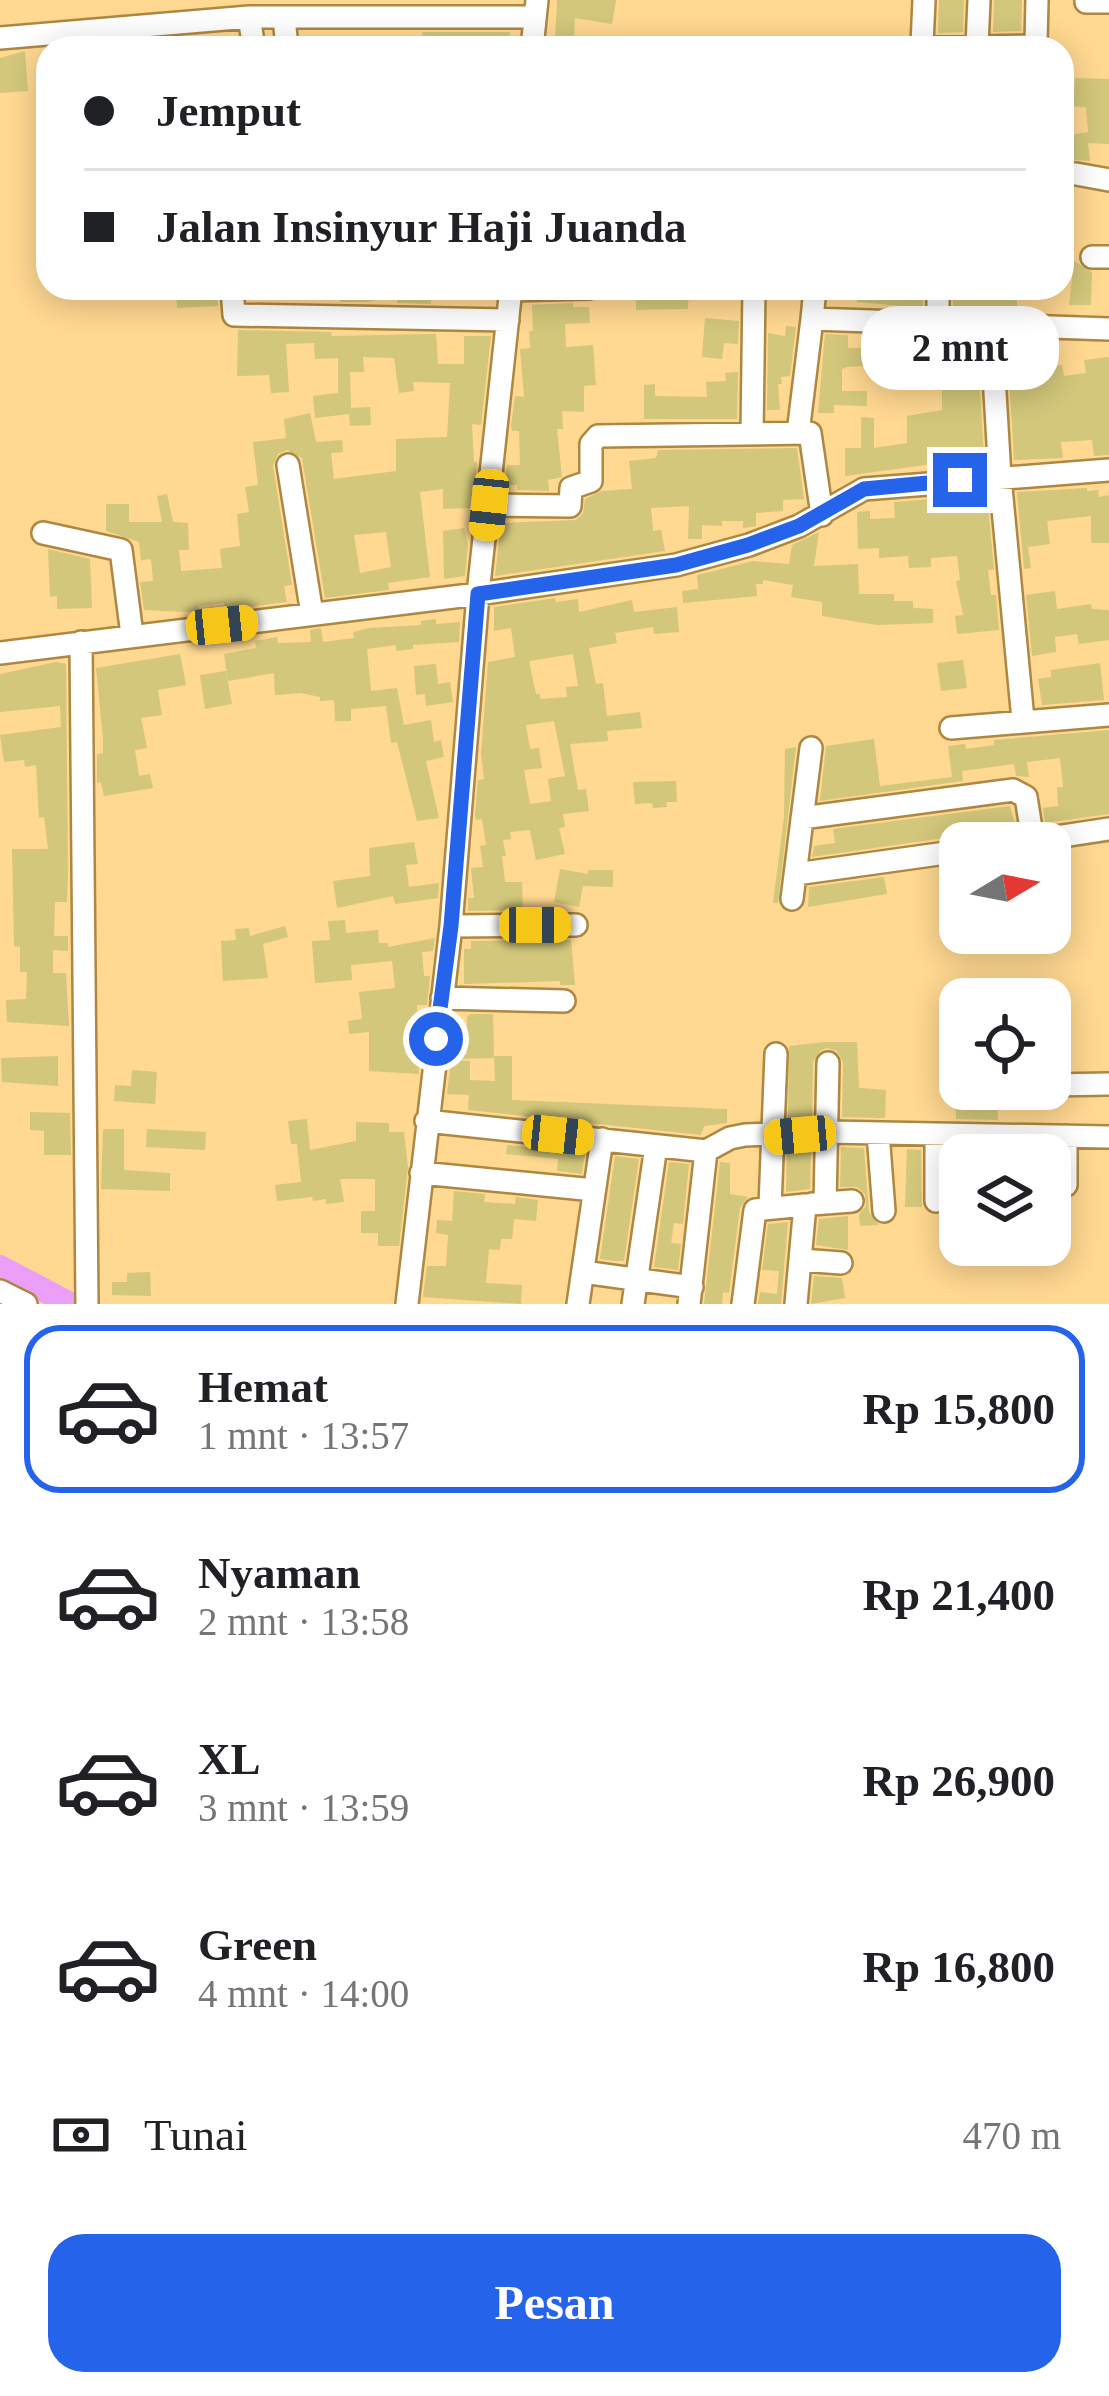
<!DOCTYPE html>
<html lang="id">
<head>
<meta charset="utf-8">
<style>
	:root { --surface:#fff; --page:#f2f2f2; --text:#202124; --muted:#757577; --line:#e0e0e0; --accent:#2563eb }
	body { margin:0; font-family:Georgia,serif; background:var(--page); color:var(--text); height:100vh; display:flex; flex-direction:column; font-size:45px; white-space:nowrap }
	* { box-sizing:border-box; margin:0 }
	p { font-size:39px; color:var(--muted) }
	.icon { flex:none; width:66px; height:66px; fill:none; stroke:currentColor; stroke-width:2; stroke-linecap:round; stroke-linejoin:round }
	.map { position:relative; height:1304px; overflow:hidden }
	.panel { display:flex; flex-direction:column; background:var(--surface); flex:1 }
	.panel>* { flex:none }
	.hud { position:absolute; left:36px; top:36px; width:1038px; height:264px; border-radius:36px; box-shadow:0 6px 30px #0003; display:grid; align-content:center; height:264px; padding:0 48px; background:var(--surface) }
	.needle { width:78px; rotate:80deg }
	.fabs { position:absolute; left:939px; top:822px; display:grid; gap:24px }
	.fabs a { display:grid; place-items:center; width:132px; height:132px; border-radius:24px; background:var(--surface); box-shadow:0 6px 30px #0003; font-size:60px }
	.end { position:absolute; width:54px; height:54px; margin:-27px; border:15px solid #2563eb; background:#fff; box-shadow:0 0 0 6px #fff }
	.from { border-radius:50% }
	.bubble { position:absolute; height:84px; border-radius:36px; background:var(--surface); box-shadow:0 6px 30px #0003; font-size:39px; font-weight:800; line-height:84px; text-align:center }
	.car { position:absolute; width:36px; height:72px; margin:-36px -18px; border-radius:15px; box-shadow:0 0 9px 3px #0007; background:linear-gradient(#f5c518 24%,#345 0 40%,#f5c518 0 76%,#345 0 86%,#f5c518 0) }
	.hud b { display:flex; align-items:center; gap:42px; height:114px; font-size:45px }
	.hud b+b { border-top:3px solid var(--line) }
	.hud i { width:30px; height:30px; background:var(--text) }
	ul { padding:21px 0 0; list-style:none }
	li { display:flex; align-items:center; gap:36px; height:168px; margin:0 24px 18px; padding:0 24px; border:6px solid transparent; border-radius:36px }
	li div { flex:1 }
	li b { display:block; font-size:45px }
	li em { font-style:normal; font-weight:800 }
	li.on { border-color:var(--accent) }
	li>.icon { width:108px; height:108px; stroke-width:1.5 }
	.pay { display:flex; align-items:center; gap:30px; height:132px; padding:0 48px; font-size:45px }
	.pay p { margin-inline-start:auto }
	.button { display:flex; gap:24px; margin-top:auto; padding:24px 48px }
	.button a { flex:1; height:138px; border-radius:36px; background:var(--accent); color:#fff; font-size:48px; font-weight:800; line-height:138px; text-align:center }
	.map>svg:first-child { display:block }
</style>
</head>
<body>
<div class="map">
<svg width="1109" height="1304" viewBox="0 0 1109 1304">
	<rect width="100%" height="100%" fill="#ffd891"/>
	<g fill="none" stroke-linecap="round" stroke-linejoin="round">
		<path stroke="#eb9ff8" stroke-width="24" d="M0 1267 70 1304"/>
	</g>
	<path fill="#d2c77a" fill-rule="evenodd" d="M557 0H616L612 24 575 18 574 41 555 40Z
		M939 0H964L963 32 938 33Z
		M994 0H1022L1021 31 993 32Z
		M422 32H510V48H459V45L424 48Z
		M25 51 28 91 0 93V58Z
		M1075 78 1109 79V144L1088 143 1090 161 1072 160 1065 164 1062 136 1088 132 1086 107 1062 106V94L1074 95Z
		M1074 261 1092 272 1091 305H1069Z
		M191 288H217L218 306 177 308 176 289Z
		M340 288H402L399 295 431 297V304L397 303V295L367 302H340Z
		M636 288H689L688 309 636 310Z
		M857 288 923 290V308L857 302Z
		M953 288H1017V311L953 309Z
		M573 303V307H589L590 323 565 324 566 347 593 345 596 385 584 386V412L562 411 563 429H557L562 477 548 480 549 491 517 490V485H505L507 465H520L519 431H512L511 426 515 396 524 397 520 349 530 348 529 331H533L532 305H525Z
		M705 318 739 321 738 344 724 343 722 359 702 357Z
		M786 326 796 327 790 376 781 377 782 384H778L780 410H767L768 333 785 336Z
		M238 330 331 332 332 336 433 334H436L438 364H464V336H491L481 425 472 424 474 462H477L472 508 443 509V489L420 492 430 577 388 583 389 590 325 598 302 458 287 450 278 454 273 466 292 585 284 586 287 602 225 610 224 603 198 606 199 611 185 612 144 610 140 582 153 581 151 559 141 560 139 542 106 531V504H129V522H162L157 496 167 494 173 522 188 523 189 550H179L181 571 222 568 220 549 240 546 237 514 249 512 245 487 258 485 253 442 286 438 284 419 310 413 316 442 342 440 343 452 331 453 334 479 396 471V439L447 437 450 383 413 382 414 391 399 393 394 358 363 357 364 372H350L351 408 370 407 371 425 350 426 349 414 315 418 313 396 338 393V358L315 359 314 343 286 344 289 392 271 393 269 375 237 376ZM386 532 391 567 360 573 354 535Z
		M825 334 848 335V348H881V339L977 340 984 457 845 476V448H861V417L874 418V448L907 443V416L942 410V390H910V382L886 381V365L847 367 842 369V391H867V406L834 405V413H818Z
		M1109 357V455L1094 456 1092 440 1061 442 1063 458 1014 460 1009 378 1046 373V367L1062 365 1064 376 1086 373 1084 360Z
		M738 372 737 419H644V385L655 384V396L707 397 706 382 726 381 725 373Z
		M797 448 804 499 783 500V511L756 513V526L743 528V521H722V526L702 525V539H688L689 506 651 508 653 531 661 530 665 551 495 576 500 533H504L505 523 576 520 583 513 585 499 601 491 632 489 629 461 656 458 658 450Z
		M1087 488V491L1098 490 1099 497 1109 495V543H1091V516L1047 521 1050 544 1028 547 1031 568 1024 569 1017 492Z
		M987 495 994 569 988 570 991 595H996L999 630 957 634 955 616 963 615 956 581 960 580 957 556 931 558V567L909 568 908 556 879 558V548L858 549 857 512 870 511V519L895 518 894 502 943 498V503L958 502 987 498Z
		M464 528 468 545 465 576 444 579 443 531Z
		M819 532 814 566 858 564 859 594H894V601H913V608L933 609V623L877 625 822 616V602L791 597 793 585 763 580V584H756L757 596 683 603 682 591 698 589 697 575 753 561 789 564 792 545Z
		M48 549 90 559 92 608 57 609V596L50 597Z
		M1055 591 1057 609 1091 604 1092 609 1109 610V640L1079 644 1077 634 1055 637 1056 652 1032 656 1026 595Z
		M555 598 556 602 578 599 579 612 632 600 634 612 677 607 679 632 654 634 653 627 615 633 617 643 589 648 596 684 603 683 607 716 640 712 642 728 607 731 608 741 570 744 578 790 586 789 589 811 563 814 565 827 559 828 565 854 536 860 530 830 510 832 511 839 503 840 506 856H502L505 882H522L523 910 468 911V898H474L471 868 483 867 480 846 486 845 482 819 476 820 475 814 478 780 484 779 481 754 488 662 515 657 511 628 494 631V607ZM573 654 578 686 566 687 567 697 540 699V694H536L529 661ZM554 721 565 776 548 779 551 801 530 804 524 770 542 768 539 748 530 749 526 725Z
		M436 619V624L460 622 459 642 413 645V649L396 651V645L367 649 371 691 397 688 404 725 431 720 434 742 441 740 444 757 426 761 439 818 417 821 397 742 391 743 386 706 351 709V721H335L334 700 320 701V697L301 693 275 695 274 673 228 681 224 654 256 648 255 641 277 637 278 643 311 642 310 630 321 628 323 642 354 638 353 632 369 628 421 625V621Z
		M180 654 186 685 158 690 162 715 141 718 147 748 135 750 139 776 150 774 153 788 104 796 101 782 97 783V754L103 753V739L96 668Z
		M963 660 967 688 941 691 937 663Z
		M56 662 66 664 68 875 67 902H55L54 936H68V951L53 950V973H66L69 1026 7 1022 6 1000 26 999 27 972H20V947L14 946 12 849H48L44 817 39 818 36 765 25 767 24 760 4 762 0 735 61 727 60 706 0 712V674Z
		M1100 663 1104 700 1042 705 1038 679 1051 677V670Z
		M436 664 438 684 450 682 453 702 426 706 425 694 416 695 414 666Z
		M226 671 232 704 205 709 200 675Z
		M1109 730V814L1045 823 1043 808 1058 806 1057 787H1063L1060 758 1027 762 1029 777 1016 776 1014 764 962 771 963 781 820 801 826 746 874 739 880 786 952 777 948 746 965 744 966 749 994 745V740Z
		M796 747 778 903H773L784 817 785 749Z
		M676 781 677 802H666L667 807 653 808 652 803 635 804 633 782Z
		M1010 806 1016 828 1003 836 971 841 958 836 812 857 814 846 835 843 833 829Z
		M414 842 418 864 406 865 409 887 439 883 438 898 395 904 393 896 337 908 333 881 370 876 369 848Z
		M560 869 588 874V870H613V887L583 886 579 907 554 902Z
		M884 877 887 894 808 907 809 887Z
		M345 920 346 933 378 930 379 943H388V947L435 938 433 951 422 952 424 976H430L427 1005H417L419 1074 369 1071V1032L349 1034 348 1021 362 1019 359 992 395 988 392 961 351 965 352 980 315 983 312 941 330 940 328 921Z
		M285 926 288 937 263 944 268 978 223 981 221 941 236 940 235 929 249 928 250 936Z
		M571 940 575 985H560V981L464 984V949H471V941Z
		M471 1014H493L494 1058 461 1059V1047L467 1046V1016Z
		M825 1042H857L859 1088 886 1090 885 1118 842 1117 843 1062 837 1051 827 1048 820 1051 813 1062 812 1118H788L789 1046Z
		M58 1056V1086L2 1082 1 1058Z
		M494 1056H512V1100L727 1109V1123L704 1126 701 1135 468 1110 469 1095 447 1094 451 1060 470 1061V1080L495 1081Z
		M132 1070 157 1072 155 1104 114 1101 115 1085 131 1086Z
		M997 1092 998 1120 956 1119 955 1093Z
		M30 1112 70 1113 71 1155H44V1131L30 1130Z
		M307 1119 310 1150 356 1141V1122L389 1123V1132H404L408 1167 399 1246H378V1233H361V1211H375V1179H340L344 1202 326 1204V1199L313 1201 312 1197 277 1201 275 1185 301 1182 297 1144H291L288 1121Z
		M103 1129H124V1170L170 1173V1191L101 1189Z
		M147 1129 206 1132 205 1150 146 1147Z
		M507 1145 585 1153 582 1174 557 1171 558 1159 506 1154Z
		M841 1147 864 1148 869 1212 879 1225 860 1226 859 1214 866 1206 865 1194 857 1187H840Z
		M787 1148H811L810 1189 786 1192Z
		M907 1149 921 1150 922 1207H905Z
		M615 1156 639 1159 624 1261H615L600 1259Z
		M669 1162 689 1164 683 1224 674 1223 671 1243 681 1244 678 1270 654 1267Z
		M720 1162 730 1163V1194L748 1197 740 1208 729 1293 723 1292 722 1304H704Z
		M454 1191 485 1194 484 1202 515 1204 516 1197 538 1200 536 1221 514 1219 512 1239H501L500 1250 489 1249 486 1283 522 1285 521 1304 423 1297 427 1266H446L448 1235 436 1233 437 1220 452 1221Z
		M848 1216V1250L816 1245 819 1219Z
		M788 1222 781 1304H758L760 1292 777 1294 779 1271 762 1270 768 1224Z
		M150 1272 151 1296 112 1295V1282H127V1273Z
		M814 1276 842 1278 845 1298 811 1304Z"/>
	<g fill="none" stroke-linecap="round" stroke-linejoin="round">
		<defs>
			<path id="minor" d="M924 0 922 44 925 48 1033 46 1036 43 1037 0
				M1086 2H1109
				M249 17 254 48
				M284 17 287 48
				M0 38 249 17H535
				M977 46 979 0
				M532 48 537 0
				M1076 174 1109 180
				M1092 257H1109
				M232 288 234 315 508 320
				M510 290 589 288
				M812 319 815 288
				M938 323V288
				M991 325 1000 477 1023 720
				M752 433 754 288
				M798 433 812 319 1109 329
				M288 465 312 614
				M489 505 570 506 571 488 591 481V444L598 436 810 433 822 515
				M43 533 121 550 132 635
				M81 642 87 1304
				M0 653 478 594 676 565 749 545 799 526 864 489 1109 470
				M951 728 1109 715
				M802 818 1013 790 1026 797 1033 841
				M1016 843 1109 829
				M796 874 960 851
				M792 899 811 748
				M451 926 576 925
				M442 998 564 1001
				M1050 1085 1109 1084
				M426 1121 706 1151 730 1138 745 1135 827 1132 1109 1137
				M878 1133 884 1211
				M936 1134V1201
				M1066 1136V1185
				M421 1173 594 1190
				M825 1203 828 1063
				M812 1204 852 1201
				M770 1206 776 1054
				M801 1260 841 1263
				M583 1272 692 1287
				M0 1291 26 1304
				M407 1304 451 926 478 594 511 288
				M578 1304 602 1139
				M633 1304 656 1146
				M689 1304 706 1151
				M743 1304 755 1210 805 1205 796 1304"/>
		</defs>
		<use href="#minor" stroke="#ad8842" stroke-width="26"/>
		<use href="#minor" stroke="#fff" stroke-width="21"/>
	</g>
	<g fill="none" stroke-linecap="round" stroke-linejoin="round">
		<path stroke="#2563eb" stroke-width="15" d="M436 1039 451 926 478 594 676 565 748 545 799 526 864 489 960 480"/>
	</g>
</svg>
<div class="fabs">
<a><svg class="needle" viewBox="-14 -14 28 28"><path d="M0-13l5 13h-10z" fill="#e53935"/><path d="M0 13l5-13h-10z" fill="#757577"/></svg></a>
<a><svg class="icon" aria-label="locate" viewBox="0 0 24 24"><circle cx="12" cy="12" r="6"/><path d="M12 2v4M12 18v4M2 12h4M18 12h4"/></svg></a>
<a><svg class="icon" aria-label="layers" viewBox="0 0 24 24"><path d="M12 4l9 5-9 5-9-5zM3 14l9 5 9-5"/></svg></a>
</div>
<i class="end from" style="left:436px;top:1039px"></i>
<i class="end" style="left:960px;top:480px"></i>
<div class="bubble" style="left:861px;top:306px;width:198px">2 mnt</div>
<i class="car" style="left:489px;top:505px;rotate:186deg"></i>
<i class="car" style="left:222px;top:625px;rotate:84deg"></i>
<i class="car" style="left:535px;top:925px;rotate:90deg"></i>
<i class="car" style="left:558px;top:1135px;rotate:96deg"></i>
<i class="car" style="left:800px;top:1135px;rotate:265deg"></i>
<div class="hud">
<b><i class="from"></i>Jemput</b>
<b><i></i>Jalan Insinyur Haji Juanda</b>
</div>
</div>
<section class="panel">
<ul>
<li class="on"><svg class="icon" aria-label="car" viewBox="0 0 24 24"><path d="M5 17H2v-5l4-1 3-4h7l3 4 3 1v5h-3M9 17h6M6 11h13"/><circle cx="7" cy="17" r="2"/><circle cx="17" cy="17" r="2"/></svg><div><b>Hemat</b><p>1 mnt · 13:57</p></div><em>Rp 15,800</em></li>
<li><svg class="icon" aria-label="car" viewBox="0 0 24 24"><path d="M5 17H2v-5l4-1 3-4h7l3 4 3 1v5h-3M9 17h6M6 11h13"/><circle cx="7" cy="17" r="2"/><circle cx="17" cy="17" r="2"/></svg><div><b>Nyaman</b><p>2 mnt · 13:58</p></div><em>Rp 21,400</em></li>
<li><svg class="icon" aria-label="car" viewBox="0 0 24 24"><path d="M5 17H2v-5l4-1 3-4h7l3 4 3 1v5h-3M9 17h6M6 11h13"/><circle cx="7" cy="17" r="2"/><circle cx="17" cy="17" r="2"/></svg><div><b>XL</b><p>3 mnt · 13:59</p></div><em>Rp 26,900</em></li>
<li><svg class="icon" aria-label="car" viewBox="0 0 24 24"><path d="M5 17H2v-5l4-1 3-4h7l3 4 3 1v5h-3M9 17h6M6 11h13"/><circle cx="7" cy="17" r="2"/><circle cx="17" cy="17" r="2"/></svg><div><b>Green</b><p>4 mnt · 14:00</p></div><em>Rp 16,800</em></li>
</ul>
<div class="pay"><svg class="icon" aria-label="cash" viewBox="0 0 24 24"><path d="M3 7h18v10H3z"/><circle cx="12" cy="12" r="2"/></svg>Tunai<p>470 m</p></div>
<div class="button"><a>Pesan</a></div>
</section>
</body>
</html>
